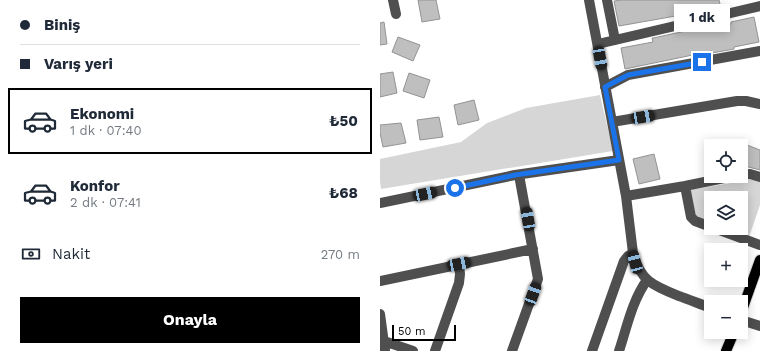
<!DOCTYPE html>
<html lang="tr">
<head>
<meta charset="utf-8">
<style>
	:root { --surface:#fff; --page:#f6f6f7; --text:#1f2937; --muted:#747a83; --line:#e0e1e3; --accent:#000 }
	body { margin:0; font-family:"Work Sans",sans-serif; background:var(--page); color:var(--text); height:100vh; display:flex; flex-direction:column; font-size:15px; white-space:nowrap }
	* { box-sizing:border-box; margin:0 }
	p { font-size:13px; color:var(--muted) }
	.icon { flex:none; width:22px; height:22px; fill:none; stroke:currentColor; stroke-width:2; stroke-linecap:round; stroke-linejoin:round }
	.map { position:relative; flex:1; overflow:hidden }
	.details { display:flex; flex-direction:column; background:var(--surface); width:380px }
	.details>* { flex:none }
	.guide { display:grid; align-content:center; height:88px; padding:0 20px; background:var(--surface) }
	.controls { position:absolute; left:324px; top:139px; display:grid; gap:8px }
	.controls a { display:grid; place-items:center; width:44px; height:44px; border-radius:0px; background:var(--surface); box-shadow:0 2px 10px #0003; font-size:20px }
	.scale { position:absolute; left:12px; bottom:10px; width:64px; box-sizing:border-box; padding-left:4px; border:2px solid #000; border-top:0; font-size:11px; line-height:14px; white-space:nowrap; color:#000; -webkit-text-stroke:3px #fff; paint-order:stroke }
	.end { position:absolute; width:18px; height:18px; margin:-9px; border:5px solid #1a73e8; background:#fff; box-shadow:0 0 0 2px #fff }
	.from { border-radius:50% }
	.bubble { position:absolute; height:28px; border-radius:0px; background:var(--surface); box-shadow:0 2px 10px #0003; font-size:13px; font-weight:700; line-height:28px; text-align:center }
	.car { position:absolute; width:12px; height:24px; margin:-12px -6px; border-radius:5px; box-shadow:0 0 3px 1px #0007; background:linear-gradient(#222 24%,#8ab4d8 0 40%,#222 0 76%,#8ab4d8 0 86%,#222 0) }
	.guide b { display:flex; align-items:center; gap:14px; height:38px; font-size:15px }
	.guide b+b { border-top:1px solid var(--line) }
	.guide i { width:10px; height:10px; background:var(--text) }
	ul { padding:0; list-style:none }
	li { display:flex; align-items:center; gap:12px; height:66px; margin:0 8px 6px; padding:0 12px; border:2px solid transparent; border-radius:0px }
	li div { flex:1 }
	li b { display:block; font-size:15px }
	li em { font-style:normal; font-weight:700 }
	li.active { border-color:var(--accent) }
	li>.icon { width:36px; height:36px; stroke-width:1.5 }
	.pay { display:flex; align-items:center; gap:10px; height:44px; padding:0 20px; font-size:15px }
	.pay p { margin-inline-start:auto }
	.action { display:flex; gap:8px; margin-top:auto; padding:8px 20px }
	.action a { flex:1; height:46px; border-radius:0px; background:var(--accent); color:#fff; font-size:16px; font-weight:700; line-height:46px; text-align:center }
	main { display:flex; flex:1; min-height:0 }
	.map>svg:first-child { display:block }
</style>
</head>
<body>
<main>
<section class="details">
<div class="guide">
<b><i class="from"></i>Biniş</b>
<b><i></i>Varış yeri</b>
</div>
<ul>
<li class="active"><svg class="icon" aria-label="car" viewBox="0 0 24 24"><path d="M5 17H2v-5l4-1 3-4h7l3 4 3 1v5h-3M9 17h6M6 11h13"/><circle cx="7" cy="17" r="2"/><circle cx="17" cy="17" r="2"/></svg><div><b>Ekonomi</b><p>1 dk · 07:40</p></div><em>₺50</em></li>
<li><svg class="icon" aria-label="car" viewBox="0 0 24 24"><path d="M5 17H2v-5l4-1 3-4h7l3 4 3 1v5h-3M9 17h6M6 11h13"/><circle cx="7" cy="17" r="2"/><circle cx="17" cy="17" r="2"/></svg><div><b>Konfor</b><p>2 dk · 07:41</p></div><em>₺68</em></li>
</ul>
<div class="pay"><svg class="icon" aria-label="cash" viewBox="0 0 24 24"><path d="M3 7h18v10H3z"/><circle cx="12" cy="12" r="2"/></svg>Nakit<p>270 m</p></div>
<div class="action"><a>Onayla</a></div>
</section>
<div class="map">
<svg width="380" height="351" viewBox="0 0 380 351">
	<rect width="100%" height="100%" fill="#fff"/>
	<path fill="#d6d6d6" d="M220 95 233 151 1 189 0 181V159L81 142 107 123 146 108Z
		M375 179 380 180V205L369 237 346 228H361V198H331V222L316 217 310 190Z"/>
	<path fill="#bfbfbf" stroke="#939393" d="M38 0H56L60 19 42 22Z
		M242 0H339L341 8 239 26 234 1Z
		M374 17 379 42 354 47V49L332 53V51L245 69 241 48 273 42 272 38H273L320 28 321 31 351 24V22Z
		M4 22 7 44 0 45V23Z
		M18 37 40 45 33 61 12 52Z
		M13 72 17 93 0 97V74Z
		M29 73 50 80 44 98 23 91Z
		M94 100 99 120 78 125 74 105Z
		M59 117 63 137 40 140 37 120Z
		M21 123 26 143 3 147 0 133V125Z
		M367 145 380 150V170L361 165V160Z
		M274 154 280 179 259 184 253 159Z"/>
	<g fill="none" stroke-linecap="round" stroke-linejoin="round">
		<defs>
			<path id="major" d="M361 313 380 260
				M346 351 354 332"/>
		</defs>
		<use href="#major" stroke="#dbdbdb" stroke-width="12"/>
		<path stroke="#4f4f4f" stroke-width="10" d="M13 0 16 14
			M209 0 246 196 253 253C260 281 274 286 299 296 310 300 320 304 331 308
			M227 0 235 40
			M218 44 380 6
			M225 87 248 75 380 51
			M232 122 357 101H366L380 104
			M361 175 370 174 380 177
			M305 186 311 217 315 221 331 227
			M246 196 305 186 354 176
			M0 203 135 175 239 160
			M334 228 380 245
			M0 281 153 249
			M0 314 5 351
			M361 320 380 326
			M4 341 33 351
			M55 351 79 283 80 274 79 264
			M132 351 158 279 139 175
			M212 351 244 261 248 256 253 253
			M239 351C247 327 252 301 267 280"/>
		<use href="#major" stroke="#000" stroke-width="10"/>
	</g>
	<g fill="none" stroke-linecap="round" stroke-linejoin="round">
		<path stroke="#1a73e8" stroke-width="5" d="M75 188 135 175 239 160 225 87 248 75 322 62"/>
	</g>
</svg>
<div class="controls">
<a><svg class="icon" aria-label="locate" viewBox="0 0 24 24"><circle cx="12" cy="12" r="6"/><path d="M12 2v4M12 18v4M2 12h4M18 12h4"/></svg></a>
<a><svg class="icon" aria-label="layers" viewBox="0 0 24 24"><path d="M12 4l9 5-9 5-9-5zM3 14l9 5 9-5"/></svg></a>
<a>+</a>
<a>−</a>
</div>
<div class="scale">50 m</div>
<i class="end from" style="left:75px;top:188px"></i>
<i class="end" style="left:322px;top:62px"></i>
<div class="bubble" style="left:294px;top:4px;width:56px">1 dk</div>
<i class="car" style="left:220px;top:58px;rotate:170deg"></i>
<i class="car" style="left:263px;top:117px;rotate:80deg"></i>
<i class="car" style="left:45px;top:194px;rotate:78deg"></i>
<i class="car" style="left:148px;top:219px;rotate:350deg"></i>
<i class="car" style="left:255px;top:262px;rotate:345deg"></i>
<i class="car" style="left:79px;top:264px;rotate:79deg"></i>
<i class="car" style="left:153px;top:294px;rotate:20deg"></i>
</div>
</main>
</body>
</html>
